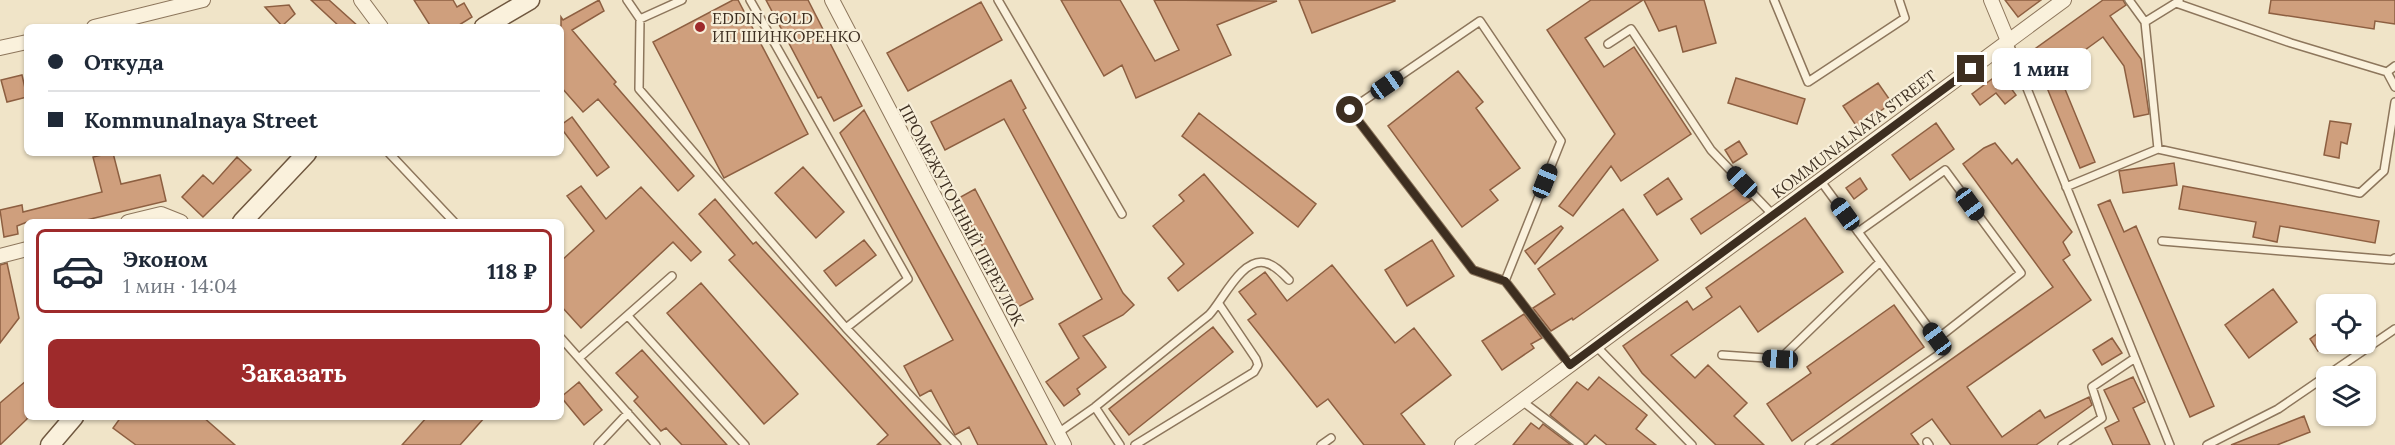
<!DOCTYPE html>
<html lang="ru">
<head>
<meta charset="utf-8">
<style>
	:root { --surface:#fff; --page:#f6f6f7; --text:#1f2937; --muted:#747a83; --line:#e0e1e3; --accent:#9e2a2b }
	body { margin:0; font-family:Lora,serif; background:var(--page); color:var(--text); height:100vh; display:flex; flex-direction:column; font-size:22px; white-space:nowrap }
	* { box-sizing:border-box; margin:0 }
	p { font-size:20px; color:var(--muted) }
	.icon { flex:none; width:33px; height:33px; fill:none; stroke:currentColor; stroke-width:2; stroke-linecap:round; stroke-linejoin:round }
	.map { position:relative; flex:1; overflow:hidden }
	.sheet { position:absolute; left:24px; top:219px; width:540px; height:201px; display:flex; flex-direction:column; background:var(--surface); border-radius:9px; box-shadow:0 2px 4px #0004 }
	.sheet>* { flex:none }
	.top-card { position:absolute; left:24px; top:24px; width:540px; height:132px; border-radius:9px; box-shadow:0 2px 4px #0004; display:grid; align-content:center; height:132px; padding:0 24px; background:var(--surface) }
	.tools { position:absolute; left:2316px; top:294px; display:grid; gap:12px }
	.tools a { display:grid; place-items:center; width:60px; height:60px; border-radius:9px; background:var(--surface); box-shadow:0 2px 4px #0004; font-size:30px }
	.end { position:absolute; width:27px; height:27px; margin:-14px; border:8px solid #3d2e20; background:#fff; box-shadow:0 0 0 3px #fff }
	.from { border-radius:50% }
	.bubble { position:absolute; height:42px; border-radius:9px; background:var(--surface); box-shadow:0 2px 4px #0004; font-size:20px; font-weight:700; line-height:42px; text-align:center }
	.car { position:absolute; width:18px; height:36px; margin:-18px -9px; border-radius:8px; box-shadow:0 0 4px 2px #0007; background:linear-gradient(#222 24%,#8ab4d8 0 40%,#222 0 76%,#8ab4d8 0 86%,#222 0) }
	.top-card b { display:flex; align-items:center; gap:21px; height:57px; font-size:22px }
	.top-card b+b { border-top:2px solid var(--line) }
	.top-card i { width:15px; height:15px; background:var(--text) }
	ul { padding:10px 0 0; list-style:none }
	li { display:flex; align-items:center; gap:18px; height:84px; margin:0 12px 9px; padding:0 12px; border:3px solid transparent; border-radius:9px }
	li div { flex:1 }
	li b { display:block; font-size:22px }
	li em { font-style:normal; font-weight:700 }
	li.selected { border-color:var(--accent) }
	li>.icon { width:54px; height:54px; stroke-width:1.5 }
	.action { display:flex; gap:12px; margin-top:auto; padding:12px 24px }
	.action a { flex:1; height:69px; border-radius:9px; background:var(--accent); color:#fff; font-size:24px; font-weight:700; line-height:69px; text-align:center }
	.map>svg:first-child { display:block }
</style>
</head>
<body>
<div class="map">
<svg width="2395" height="445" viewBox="0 0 2395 445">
	<rect width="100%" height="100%" fill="#f0e4c8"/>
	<path fill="#cf9f7d" stroke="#8d5f41" stroke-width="1.5" d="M311 0H329L359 27H340Z
		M414 0H453L457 7 464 3 472 17 456 27H431Z
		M599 0 604 11 572 30 616 82 614 84 694 176 678 191 598 99 583 112 561 87V17L563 20Z
		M733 0H738L808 134 724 178 653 42Z
		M766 0H808L862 106 834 121 821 97 818 98Z
		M1061 0H1120L1155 61 1179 50 1154 0 1277 1 1217 25 1231 55 1136 98 1122 65 1104 76Z
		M1299 0H1395V1L1312 33Z
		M1591 0H1643L1585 38 1604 67 1634 47 1691 134 1621 181 1611 166 1573 216 1559 206 1615 134 1547 30Z
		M1644 0H1704L1716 43 1683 52 1676 26 1659 31Z
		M2005 0H2041L2018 17Z
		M2103 0H2123L2126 5 2110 16 2141 59 2149 114 2134 117 2124 66 2103 37 2049 76 2032 51Z
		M2271 0H2395V24L2375 21 2374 29 2269 13Z
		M981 2 1002 40 908 91 887 53Z
		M289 5 295 14 282 26 265 7Z
		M1458 71 1483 102 1476 108 1520 168 1490 190 1498 200 1462 227 1388 126Z
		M2000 73 2016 95 2005 104 1996 93 1980 105 1972 94Z
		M22 75 27 97 7 102 1 80Z
		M2060 77 2095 162 2080 168 2045 83Z
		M1736 78 1805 99 1797 124 1728 103Z
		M1011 80 1026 108 1023 110 1123 293 1134 305 1123 315 1083 336 1106 367 1077 389 1080 394 1064 406 1046 382 1079 358 1059 324 1102 299 1004 119 945 150 931 122Z
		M1878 83 1892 103 1857 127 1843 106Z
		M864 110 1047 445H978L969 427 955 435 931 390 920 396 904 366 953 340 840 133Z
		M1199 113 1316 204 1298 227 1182 136Z
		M572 117 609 167 597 176 561 128V125Z
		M2330 121 2351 124 2347 144 2341 142 2339 158 2324 155Z
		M1936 123 1954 149 1910 180 1892 155Z
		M1739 141 1747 154 1733 163 1725 150Z
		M1995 143 2012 164 2017 159 2072 232 2063 242 2070 255 2063 260 2091 300 1967 387 2002 437 2040 410 2045 418 2089 397 2092 405 2036 445H1951L1932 419 1911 434 1919 445H1831L2053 287 1963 164 1984 148Z
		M111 153H113L121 184 160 175 166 201 78 222H27L17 226 18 234 4 237 0 210 22 205 23 212 102 192 93 157Z
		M237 157 251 170 203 217 182 197 203 175 213 184Z
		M2174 163 2177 185 2123 193 2119 171Z
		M803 167 844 212 816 238 775 193Z
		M1204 174 1253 233 1178 291 1168 278 1184 264 1153 226 1184 201 1179 195Z
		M1668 178 1682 199 1657 215 1644 195Z
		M1860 178 1867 189 1854 199 1846 188Z
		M581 186 606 219 641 187 701 252 691 261 673 242 581 328 561 306V261L594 231 567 196Z
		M2183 186 2379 221 2375 243 2280 226 2277 242 2253 237 2256 222 2179 209Z
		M1738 187 1751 200 1701 234 1691 219Z
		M975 189 1033 299 1016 308 957 199Z
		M715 199 753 244 756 242 941 445H877L888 435 729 260 735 255 699 214Z
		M2110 200 2124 232 2136 226 2214 406 2190 417 2098 205Z
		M1623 209 1658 260 1573 320 1572 318 1551 331 1533 308 1555 294 1538 269Z
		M1805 218 1843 272 1758 332 1740 306 1671 355 1695 378 1708 365 1747 403 1734 416 1764 445H1716L1642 373 1623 346 1687 301 1693 310 1712 297 1706 288Z
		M1561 226 1563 228 1535 264 1525 251Z
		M864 240 876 255 836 286 824 271Z
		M1432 240 1454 276 1407 306 1385 270Z
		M7 263 19 318 0 343V265Z
		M1332 265 1395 343 1414 328 1451 375 1401 414 1425 445H1364L1328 399 1317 407 1248 320 1256 314 1239 292 1265 272 1287 301Z
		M701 283 798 394 764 424 667 313Z
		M2273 289 2297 322 2249 358 2225 325Z
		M1894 305 1924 347 1792 441 1767 404 1811 373 1807 367Z
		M1524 314 1542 338 1531 344 1534 348 1502 370 1482 341Z
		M1213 327 1233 352 1129 435 1109 409Z
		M2326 327V346L2318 351 2310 339Z
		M2112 338 2122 353 2102 365 2093 350Z
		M642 350 727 445H682L666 428 661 431 634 401 638 397 616 373Z
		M1599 377 1647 415 1636 429 1656 445H1607L1595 435 1586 445 1550 415 1577 382 1588 390Z
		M2133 377 2145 402 2133 408 2150 445H2113L2105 428 2119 421 2104 390Z
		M27 380V419L0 445V403Z
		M579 382 602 410 584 425 561 397Z
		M2304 416 2310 432 2277 445H2231Z
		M121 417H203L235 445H136L113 428Z
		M427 417H485L460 445H402Z
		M1531 423 1539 429 1543 424 1571 445H1513Z"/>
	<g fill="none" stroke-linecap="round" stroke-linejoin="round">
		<defs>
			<path id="service" d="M627 0 640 19 682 0
				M750 0 908 279 846 328
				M998 0 1122 214
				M1774 0 1808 82 1905 18 1899 0
				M2129 0 2145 22 2158 149
				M2176 3 2291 43 2387 72 2395 87
				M640 19 639 89 846 328 957 445
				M2145 22 2179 1
				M2008 41 2170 445
				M1608 44 1631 29 1711 150 1773 215
				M2387 72 2395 66
				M389 153 454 222
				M2066 187 2158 149 2360 193 2384 171 2395 102
				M1858 232 1945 170 2021 273 1937 339
				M2162 241 2392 260 2395 258
				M1505 281 1561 141 1480 21 1350 110 1473 270 1505 281 1570 365
				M628 316 745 445
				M561 338 656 445
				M1596 346 1692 445
				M1722 355 1780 359 1880 262
				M579 358 672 276
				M1522 401 1580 445
				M1095 407 1120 445
				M1058 433 1095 407 1209 315C1222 302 1242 256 1266 263 1275 265 1283 274 1289 280
				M1927 442 1929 445
				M598 445 628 413
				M1135 445 1254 372 1258 365 1256 359 1219 304
				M1321 445 1331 438
				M1809 445 1945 350 1820 180
				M2062 445 2102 418 2092 387 2135 358
				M2207 445 2278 409 2395 329"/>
			<path id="minor" d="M361 0 381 27
				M832 0 1064 445
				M1991 0 2008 41
				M94 27 203 0
				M0 48 27 42
				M128 222 161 214 181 222
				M0 256 27 249
				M1462 445 2064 0"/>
			<path id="secondary" d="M484 27 530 0
				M242 222 307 153
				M50 445 74 417"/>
		</defs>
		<use href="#service" stroke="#8d765c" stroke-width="10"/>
		<use href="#minor" stroke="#8d765c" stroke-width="16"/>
		<use href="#secondary" stroke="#6f573f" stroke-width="21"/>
		<use href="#service" stroke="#faf1dc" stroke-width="7"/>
		<use href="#minor" stroke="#faf1dc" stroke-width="14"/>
		<use href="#secondary" stroke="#faf1dc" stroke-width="18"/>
	</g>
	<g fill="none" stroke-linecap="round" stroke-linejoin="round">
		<path stroke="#3d2e20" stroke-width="8" d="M1350 110 1473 270 1505 281 1570 365 1971 69"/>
	</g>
	<circle fill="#9e2a2b" stroke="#f7eed8" stroke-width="2" cx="700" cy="27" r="6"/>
	<g text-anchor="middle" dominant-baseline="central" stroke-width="4.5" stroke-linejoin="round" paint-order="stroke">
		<g font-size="16" fill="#3d2e20" stroke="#f7eed8" text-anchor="start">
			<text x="712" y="18">EDDIN GOLD<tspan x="712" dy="18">ИП ШИНКОРЕНКО</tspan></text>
		</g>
		<g font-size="16" fill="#3d2e20" stroke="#f7eed8">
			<text transform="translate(1854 134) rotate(-37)">KOMMUNALNAYA STREET</text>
			<text transform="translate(962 215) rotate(62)">ПРОМЕЖУТОЧНЫЙ ПЕРЕУЛОК</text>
		</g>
	</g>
</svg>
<div class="tools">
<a><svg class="icon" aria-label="locate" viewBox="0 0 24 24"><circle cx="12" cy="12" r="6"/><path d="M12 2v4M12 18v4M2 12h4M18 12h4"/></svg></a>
<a><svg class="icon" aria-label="layers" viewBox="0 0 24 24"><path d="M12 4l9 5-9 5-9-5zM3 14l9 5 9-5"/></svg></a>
</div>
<i class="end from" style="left:1350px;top:110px"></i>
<i class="end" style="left:1971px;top:69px"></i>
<div class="bubble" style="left:1992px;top:48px;width:99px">1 мин</div>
<i class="car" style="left:1387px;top:85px;rotate:55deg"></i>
<i class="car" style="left:1545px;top:181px;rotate:22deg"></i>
<i class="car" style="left:1742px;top:182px;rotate:316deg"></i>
<i class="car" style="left:1970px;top:204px;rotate:144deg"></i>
<i class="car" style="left:1845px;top:214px;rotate:324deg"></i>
<i class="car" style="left:1937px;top:339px;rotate:324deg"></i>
<i class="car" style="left:1780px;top:359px;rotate:273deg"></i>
<div class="top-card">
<b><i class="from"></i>Откуда</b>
<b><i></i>Kommunalnaya Street</b>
</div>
<section class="sheet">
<ul>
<li class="selected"><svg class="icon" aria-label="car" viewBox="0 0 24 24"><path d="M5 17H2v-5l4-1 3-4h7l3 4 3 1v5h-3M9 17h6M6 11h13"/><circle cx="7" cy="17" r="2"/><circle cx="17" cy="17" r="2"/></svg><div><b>Эконом</b><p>1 мин · 14:04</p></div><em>118 ₽</em></li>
</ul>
<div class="action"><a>Заказать</a></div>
</section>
</div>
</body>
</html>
